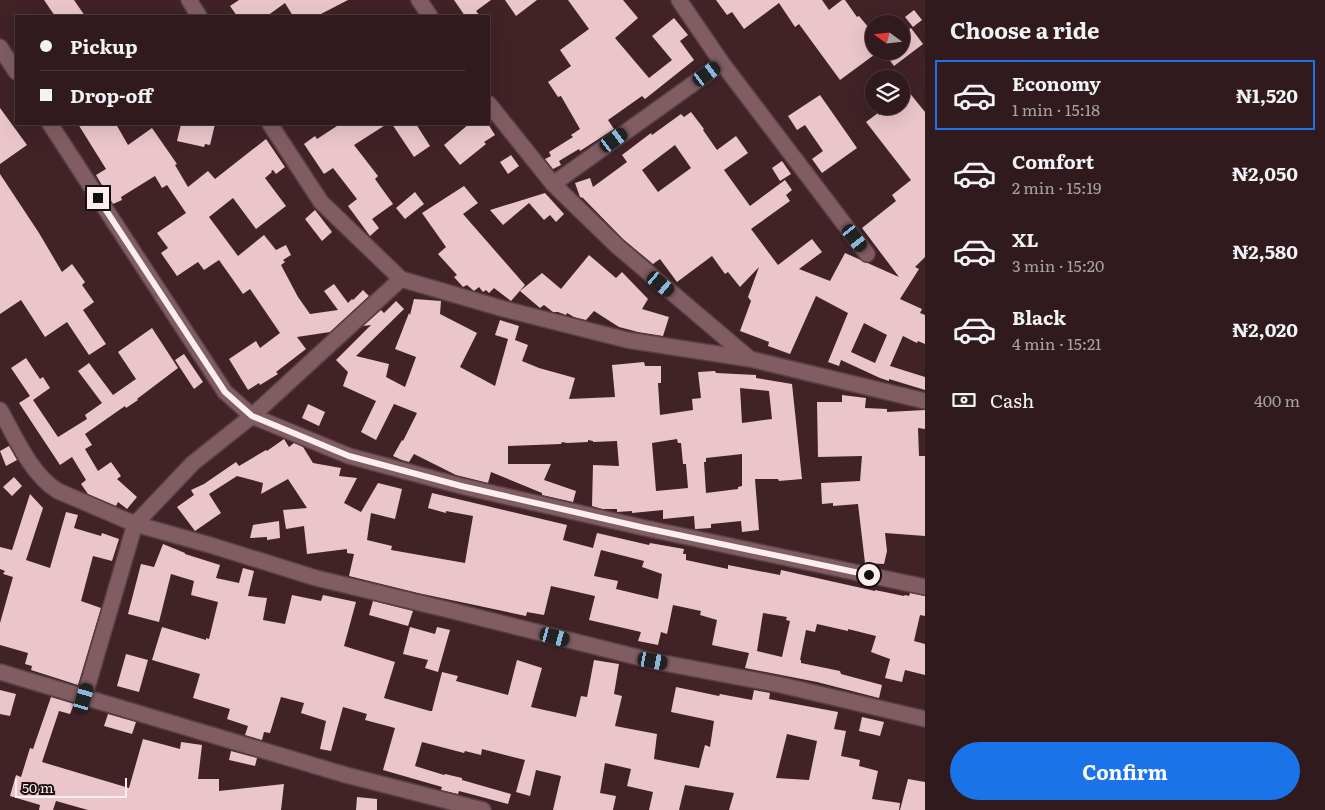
<!DOCTYPE html>
<html lang="en">
<head>
<meta charset="utf-8">
<style>
	:root { --surface:#301a1d; --page:#382326; --text:#f1f3f6; --muted:#a8a1a4; --line:#4b383b; --accent:#1a73e8 }
	body { margin:0; font-family:Literata,serif; background:var(--page); color:var(--text); height:100vh; display:flex; flex-direction:column; font-size:19px; white-space:nowrap }
	* { box-sizing:border-box; margin:0 }
	p { font-size:16px; color:var(--muted) }
	.icon { flex:none; width:28px; height:28px; fill:none; stroke:currentColor; stroke-width:2; stroke-linecap:round; stroke-linejoin:round }
	.map { position:relative; flex:1; overflow:hidden }
	.panel { display:flex; flex-direction:column; background:var(--surface); width:400px }
	.panel>* { flex:none }
	.top-card { position:absolute; left:15px; top:15px; width:475px; height:110px; border-radius:0px; box-shadow:0 5px 20px #0002,0 0 0 1px var(--line); display:grid; align-content:center; height:110px; padding:0 25px; background:var(--surface) }
	.needle { width:32px; rotate:285deg }
	.controls { position:absolute; left:865px; top:15px; display:grid; gap:10px }
	.controls a { display:grid; place-items:center; width:45px; height:45px; border-radius:50%; background:var(--surface); box-shadow:0 5px 20px #0002,0 0 0 1px var(--line); font-size:25px }
	.scale { position:absolute; left:15px; bottom:12px; width:112px; box-sizing:border-box; padding-left:5px; border:2px solid #ffedf0; border-top:0; font-size:14px; line-height:18px; white-space:nowrap; color:#ffedf0; -webkit-text-stroke:4px #1e1012; paint-order:stroke }
	.end { position:absolute; width:22px; height:22px; margin:-11px; border:6px solid #ffedf0; background:#111; box-shadow:0 0 0 2px #111 }
	.from { border-radius:50% }
	.car { position:absolute; width:15px; height:30px; margin:-15px -8px; border-radius:6px; box-shadow:0 0 4px 1px #0007; background:linear-gradient(#222 24%,#8ab4d8 0 40%,#222 0 76%,#8ab4d8 0 86%,#222 0) }
	.top-card b { display:flex; align-items:center; gap:18px; height:48px; font-size:19px }
	.top-card b+b { border-top:1px solid var(--line) }
	.top-card i { width:12px; height:12px; background:var(--text) }
	ul { padding:0; list-style:none }
	li { display:flex; align-items:center; gap:15px; height:70px; margin:0 10px 8px; padding:0 15px; border:2px solid transparent; border-radius:0px }
	li div { flex:1 }
	li b { display:block; font-size:19px }
	li em { font-style:normal; font-weight:700 }
	li.on { border-color:var(--accent) }
	li>.icon { width:45px; height:45px; stroke-width:1.5 }
	h2 { padding:0 25px; font-size:22px; line-height:60px }
	.pay { display:flex; align-items:center; gap:12px; height:55px; padding:0 25px; font-size:19px }
	.pay p { margin-inline-start:auto }
	.button { display:flex; gap:10px; margin-top:auto; padding:10px 25px }
	.button a { flex:1; height:58px; border-radius:30px; background:var(--accent); color:#fff; font-size:20px; font-weight:700; line-height:58px; text-align:center }
	main { display:flex; flex:1; min-height:0 }
	.map>svg:first-child { display:block }
</style>
</head>
<body>
<main>
<div class="map">
<svg width="925" height="810" viewBox="0 0 925 810">
	<rect width="100%" height="100%" fill="#402227"/>
	<path fill="#eac6cb" fill-rule="evenodd" d="M44 0H74L85 16H55Z
		M239 0H348L317 16H293L285 3 267 16H237L230 6Z
		M454 0H491L476 11 480 16H465Z
		M505 0H537L516 16Z
		M568 0H623L638 18 615 38 649 78 672 60 652 36 674 18 688 35 680 41 694 60 645 99 642 96 608 120 614 129 580 151 579 149 559 161 561 165 553 169 545 159 551 156 549 152 573 137 571 135 580 129 561 96 558 97 548 82 571 66 560 50 589 29Z
		M716 0H822L829 10 842 0H845L857 17 859 16 874 34V55L840 80 799 24 795 27 779 3 744 29 732 12 727 15Z
		M914 10 922 20 913 27 905 17Z
		M911 28 923 44 894 66 883 51H901V36Z
		M908 91 925 112V257L915 267 919 269 900 299 922 309 920 313 925 315V344L918 341 917 343 903 336 890 366 925 377V390L889 379V381L880 378 841 360 839 366 828 362 848 313 816 296 790 354 768 346 769 342 740 331 751 301 748 297 759 267 740 287 728 272 725 274 712 256 677 282 660 259 653 264 623 239 583 198 580 197 575 183 590 178 593 187 627 162 622 155 651 133 652 135 681 114 684 117 691 112 704 129 703 130 717 150 736 136 748 153 724 170 750 206 785 180 792 190 786 195 790 201 751 229 778 265 812 239 822 252 799 269 830 281 845 253 899 277 862 228 896 201 892 195 911 180 866 122 878 113 879 115 890 106H901V97ZM675 145 691 168 658 192 642 170ZM864 323 887 335 875 363 851 352Z
		M820 95 857 148 822 173 812 159 823 151 805 125 797 130 788 116Z
		M0 108 27 145 0 164Z
		M78 124H116L128 145 152 128 177 164 175 165 188 187 208 171 215 179 266 139 285 167 276 174 273 170 271 171 272 172 265 178 286 206 256 229 233 198 209 217 238 256 264 235 276 250 286 245 291 255 283 260 285 262 281 265 298 297 310 314 338 310 324 291 334 284 348 303 352 299 353 300 363 290 369 296 330 332 297 337 306 349 276 372 278 374 260 385 259 383 248 390 229 359 256 341 260 348 280 333 250 289 243 294 219 260 204 270 198 262 177 276 161 253 168 248 157 233 186 213 167 185 162 188 155 176 121 197 122 200 113 204 96 175 106 169Z
		M181 124H215L210 145 205 144 204 147 177 141Z
		M340 124H387L354 145 378 176 375 179 393 204 372 219 379 228 370 236 348 206 357 199 333 168 324 174 304 144 315 136 317 139Z
		M392 124H416L430 146 414 157Z
		M469 124H488L495 135 484 142 486 144 460 165 444 145Z
		M511 155 519 166 508 174 500 162Z
		M782 161 791 174 780 181 772 168Z
		M0 174 39 233 62 272 72 264 85 282 82 285 94 302 83 310 106 344 89 355 67 322 45 337 21 300 0 314Z
		M464 186 478 203 463 214 525 285 511 301 494 288 489 293 486 290 483 292 479 287 474 291 467 285 463 287 454 277 457 275 438 254 446 247 422 213Z
		M415 192 424 204 405 219 396 208Z
		M545 193 564 214 556 222 550 215 544 220 529 203 503 225 490 210Z
		M315 210 332 232 322 241 305 219Z
		M589 255 616 278 622 272 648 299 642 309 669 317 663 336 638 332 619 327 594 311 586 320 574 317 567 313 566 315 558 312H553L544 305 540 308 520 291 542 273 561 289Z
		M414 299 441 301 440 314 477 333 460 367 495 386 508 339 495 335 500 320 519 326 515 340 528 345 522 361 539 368 575 378 569 399 615 397 612 365 644 362 645 366H661V383H658L660 415 693 410 692 399 701 398 698 372 715 371 716 373 756 375V378L792 384 802 479 779 481 778 479H755L759 530 742 532 741 521 711 524V528L696 529H695L694 516 663 519V510L632 513V511L617 512V509H602L592 506 593 465 619 466 617 441 593 442V441L588 440V442L567 443 562 442 561 444 508 446V464H551L544 480 576 491 573 502 542 495V493L491 472 488 483 456 475 414 454 409 462 402 460 393 456 402 440 403 441 417 413 394 404 376 440 361 432 376 401 343 386 348 372 336 360 371 325 363 326 381 310 384 313 396 301 404 309 356 356 389 364 386 377 405 387 416 357 395 349 409 313 410 315ZM740 388 769 391 772 419 742 423ZM677 439 678 443H681L683 464H686L688 488 656 491 652 443ZM742 454V486L738 487V489L706 493 704 462H706V458Z
		M152 328 178 368 137 399 138 400 126 408 125 406 85 434 92 445 85 449 98 471 111 462 121 476 117 479 137 497 127 509 118 502 116 506 88 494 81 484 86 480 72 457 60 465 19 403 30 396 11 368 26 358 40 379 43 377 50 388 33 400 58 437 87 419 85 415 102 403 78 371 89 363 113 395 136 379 118 352Z
		M184 354 203 382 194 389 175 360Z
		M842 395 866 398 865 408 887 409V412L925 410V429L918 428 919 456H925V536L885 533 887 551 884 564 865 563 858 504 833 506V503L822 504 821 483 860 481 862 456 818 457 817 402H842Z
		M308 404 325 412 319 426 302 418Z
		M284 439 289 447 294 443 303 447 313 463 341 468 339 476 357 478 344 503 361 512 378 483 402 489 395 519 371 513 367 540 392 546 391 550 465 563 473 516 446 511V513L428 508 432 493 567 525 563 540 593 548 597 533 649 545 650 543 684 549 683 554H686V560L728 569V565L780 575 781 570 875 591V590L904 596 905 595 909 596 910 593 925 596V616L920 615 914 641 925 644V675L905 670 902 682 885 678 890 659 871 652 876 636 848 629V631L817 624 815 632 806 630 800 660H801V663L840 671 841 674 882 685 879 698 817 682 745 668 749 653 712 645 717 620 700 615 701 611 673 605 667 634 661 632 658 645 638 641 641 632 589 620 595 596 551 586 544 615 527 612 526 616 418 593 349 576 354 554 347 553V549L307 554 304 526 286 529 283 510 307 508 288 479 261 494 263 483 237 476 209 494 221 513 195 531 177 507 194 495 191 490 204 484 236 462 239 466 266 450 267 451ZM601 550 644 561 642 567 662 574 658 599 616 589 618 581 594 576ZM763 613 787 617 786 620 790 621 782 657 757 651Z
		M9 446 17 460 6 466 0 451Z
		M14 477 22 486 12 496 3 487Z
		M30 494 43 508 26 560 50 568 66 512 78 515 74 528 101 536 102 533 119 539 112 561 93 556 81 601 101 608 78 685 31 670 32 666 25 664 28 653 0 645V623L13 577 3 574 5 571 0 569V547L12 550Z
		M279 521 280 538 267 540V537L250 538 253 525Z
		M163 544 185 553V554L220 565 216 578 239 583 243 568 254 571 248 596 267 598 263 620 285 624 292 595 321 601 323 595 356 602 344 646 395 662 384 698 430 711H432L442 672 458 676 456 681 508 695 517 660 542 668 531 707 576 717 581 696 587 697 594 660 619 664 614 694 622 696 615 726 657 734 654 759 699 768 705 745 710 747 714 721 671 712 676 687 719 696 720 694 752 700 754 690 770 693 769 699 838 712 834 729 846 731 841 756 860 760 859 766 878 771 872 799 900 803 899 810H729L734 793 685 785 679 810H649L653 792 627 786 631 769 605 763 600 793 616 796 613 810H553L561 776 536 770 530 796 516 792 525 760 482 749 481 755 465 751 464 753 422 742 415 766 444 775 445 774 462 778V780L511 794 508 804 459 791 458 794 441 790 442 787 383 770 395 728 365 720 367 714 343 707 331 751 320 749 326 721 301 713 304 703 281 697 270 733 264 732 262 740 245 735 248 726 227 719 230 709 193 698 200 674 152 660 162 627 206 640V638L209 639 218 602 191 595 194 581 171 574 159 622 128 614 141 564 154 567ZM787 734 817 741 809 780 776 778Z
		M373 601 413 611 408 626 369 615Z
		M410 627 435 634 437 627 450 630 438 672 425 668 428 660 403 654Z
		M126 654 148 660 139 692 117 686Z
		M0 690 16 694 10 716 0 714Z
		M51 697 74 704 70 714 59 711 42 762 129 788 143 739 180 749 181 742 202 745 198 779H219V791L284 784 281 810H88L56 801 53 810H39L40 805 10 796 16 775 21 777 30 748 33 749Z
		M108 714 136 722 132 734 104 726Z
		M862 717 884 722 880 736 859 731Z
		M231 751 257 758 255 766 229 760Z
		M908 779 925 782V810H900Z
		M357 797 377 799V810H356Z"/>
	<g fill="none" stroke-linecap="round" stroke-linejoin="round">
		<defs>
			<path id="minor" d="M189 0 199 16
				M419 0 430 16
				M0 47 16 72
				M722 63 867 254
				M489 104 553 184 617 246 750 359
				M50 124 225 392 252 416 349 456 461 486 645 528 925 587
				M270 124 321 202 401 279 504 309 627 340 750 359 925 401
				M553 184 722 63 679 0
				M0 410C15 436 31 475 58 491L135 524 210 545 316 578 449 610 653 661 781 685 925 719
				M0 672 346 775 483 810
				M84 698 135 524 193 463 252 416 401 279"/>
		</defs>
		<use href="#minor" stroke="#594046" stroke-width="18"/>
		<use href="#minor" stroke="#815d63" stroke-width="15"/>
	</g>
	<g fill="none" stroke-linecap="round" stroke-linejoin="round">
		<path stroke="#ffedf0" stroke-width="6" d="M98 198 225 392 252 416 349 456 461 486 645 528 869 575"/>
	</g>
</svg>
<div class="controls">
<a><svg class="needle" viewBox="-14 -14 28 28"><path d="M0-13l5 13h-10z" fill="#e53935"/><path d="M0 13l5-13h-10z" fill="#a8a1a4"/></svg></a>
<a><svg class="icon" aria-label="layers" viewBox="0 0 24 24"><path d="M12 4l9 5-9 5-9-5zM3 14l9 5 9-5"/></svg></a>
</div>
<div class="scale">50 m</div>
<i class="end from" style="left:869px;top:575px"></i>
<i class="end" style="left:98px;top:198px"></i>
<i class="car" style="left:707px;top:74px;rotate:54deg"></i>
<i class="car" style="left:614px;top:140px;rotate:54deg"></i>
<i class="car" style="left:855px;top:238px;rotate:143deg"></i>
<i class="car" style="left:661px;top:284px;rotate:130deg"></i>
<i class="car" style="left:555px;top:637px;rotate:105deg"></i>
<i class="car" style="left:653px;top:661px;rotate:100deg"></i>
<i class="car" style="left:84px;top:698px;rotate:17deg"></i>
<div class="top-card">
<b><i class="from"></i>Pickup</b>
<b><i></i>Drop-off</b>
</div>
</div>
<section class="panel">
<h2>Choose a ride</h2>
<ul>
<li class="on"><svg class="icon" aria-label="car" viewBox="0 0 24 24"><path d="M5 17H2v-5l4-1 3-4h7l3 4 3 1v5h-3M9 17h6M6 11h13"/><circle cx="7" cy="17" r="2"/><circle cx="17" cy="17" r="2"/></svg><div><b>Economy</b><p>1 min · 15:18</p></div><em>₦1,520</em></li>
<li><svg class="icon" aria-label="car" viewBox="0 0 24 24"><path d="M5 17H2v-5l4-1 3-4h7l3 4 3 1v5h-3M9 17h6M6 11h13"/><circle cx="7" cy="17" r="2"/><circle cx="17" cy="17" r="2"/></svg><div><b>Comfort</b><p>2 min · 15:19</p></div><em>₦2,050</em></li>
<li><svg class="icon" aria-label="car" viewBox="0 0 24 24"><path d="M5 17H2v-5l4-1 3-4h7l3 4 3 1v5h-3M9 17h6M6 11h13"/><circle cx="7" cy="17" r="2"/><circle cx="17" cy="17" r="2"/></svg><div><b>XL</b><p>3 min · 15:20</p></div><em>₦2,580</em></li>
<li><svg class="icon" aria-label="car" viewBox="0 0 24 24"><path d="M5 17H2v-5l4-1 3-4h7l3 4 3 1v5h-3M9 17h6M6 11h13"/><circle cx="7" cy="17" r="2"/><circle cx="17" cy="17" r="2"/></svg><div><b>Black</b><p>4 min · 15:21</p></div><em>₦2,020</em></li>
</ul>
<div class="pay"><svg class="icon" aria-label="cash" viewBox="0 0 24 24"><path d="M3 7h18v10H3z"/><circle cx="12" cy="12" r="2"/></svg>Cash<p>400 m</p></div>
<div class="button"><a>Confirm</a></div>
</section>
</main>
</body>
</html>
